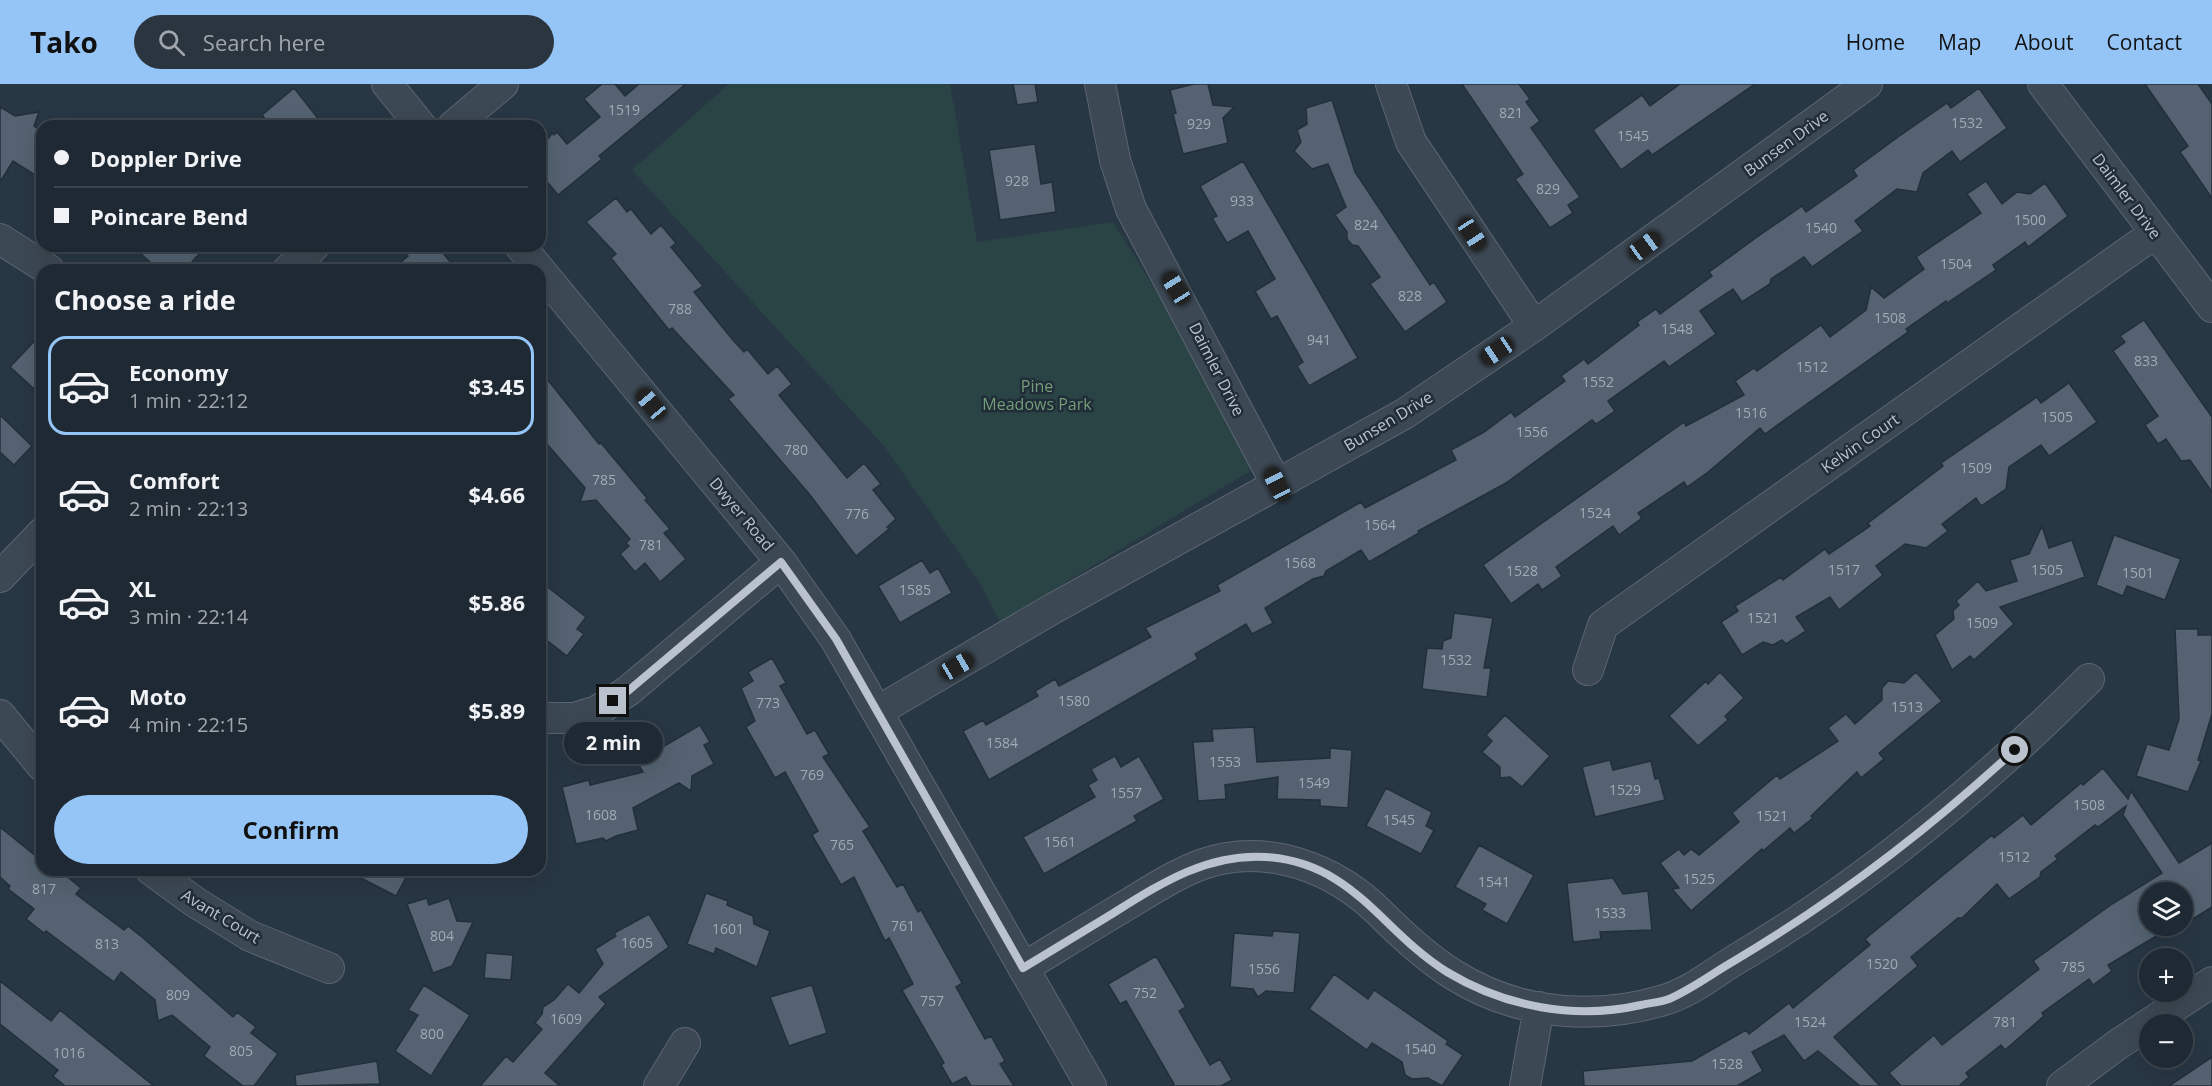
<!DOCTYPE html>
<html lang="en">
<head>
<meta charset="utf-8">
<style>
	:root { --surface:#1e2933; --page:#2b353f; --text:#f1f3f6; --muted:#a1a6ac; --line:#3c454e; --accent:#95c5f7 }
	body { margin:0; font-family:"Open Sans",sans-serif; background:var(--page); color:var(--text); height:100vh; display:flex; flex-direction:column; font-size:22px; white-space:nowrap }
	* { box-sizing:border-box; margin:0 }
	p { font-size:20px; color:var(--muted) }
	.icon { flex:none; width:33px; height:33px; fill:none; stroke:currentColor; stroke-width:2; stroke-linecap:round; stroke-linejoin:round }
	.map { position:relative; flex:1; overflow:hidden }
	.drawer { position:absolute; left:36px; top:180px; width:510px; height:612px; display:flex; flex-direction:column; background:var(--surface); border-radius:18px; box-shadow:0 6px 24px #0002,0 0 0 2px var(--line) }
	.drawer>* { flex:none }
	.hud { position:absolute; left:36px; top:36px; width:510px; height:132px; border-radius:18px; box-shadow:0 6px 24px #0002,0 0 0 2px var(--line); display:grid; align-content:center; height:132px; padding:0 18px; background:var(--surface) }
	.buttons { position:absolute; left:2139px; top:798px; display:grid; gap:12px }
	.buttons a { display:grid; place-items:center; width:54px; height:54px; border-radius:50%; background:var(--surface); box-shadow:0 6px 24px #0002,0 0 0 2px var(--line); font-size:30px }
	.end { position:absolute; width:27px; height:27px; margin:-14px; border:8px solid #bac3cd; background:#111; box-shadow:0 0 0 3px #111 }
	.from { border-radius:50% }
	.bubble { position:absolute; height:42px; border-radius:21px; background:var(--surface); box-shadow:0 6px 24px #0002,0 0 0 2px var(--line); font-size:20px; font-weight:700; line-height:42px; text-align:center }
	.car { position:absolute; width:18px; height:36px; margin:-18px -9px; border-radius:8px; box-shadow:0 0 4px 2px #0007; background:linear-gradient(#222 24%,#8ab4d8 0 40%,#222 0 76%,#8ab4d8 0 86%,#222 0) }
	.hud b { display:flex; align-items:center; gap:21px; height:57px; font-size:22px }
	.hud b+b { border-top:2px solid var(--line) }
	.hud i { width:15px; height:15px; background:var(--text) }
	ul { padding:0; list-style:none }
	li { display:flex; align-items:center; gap:18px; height:99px; margin:0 12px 9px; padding:0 6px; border:3px solid transparent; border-radius:18px }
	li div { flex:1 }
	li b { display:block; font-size:22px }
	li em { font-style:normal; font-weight:700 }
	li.selected { border-color:var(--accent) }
	li>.icon { width:54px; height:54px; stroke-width:1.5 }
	h2 { padding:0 18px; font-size:27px; line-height:72px }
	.action { display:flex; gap:12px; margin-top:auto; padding:12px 18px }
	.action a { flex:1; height:69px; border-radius:36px; background:var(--accent); color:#111; font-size:24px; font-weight:700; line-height:69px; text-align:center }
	header { display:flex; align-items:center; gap:36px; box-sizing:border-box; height:84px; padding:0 30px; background:var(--accent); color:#111 }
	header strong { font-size:28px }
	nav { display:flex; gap:33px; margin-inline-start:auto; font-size:21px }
	.search { width:420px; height:54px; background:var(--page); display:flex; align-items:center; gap:15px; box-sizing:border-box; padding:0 21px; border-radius:33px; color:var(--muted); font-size:22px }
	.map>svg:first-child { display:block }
</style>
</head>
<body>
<header>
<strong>Tako</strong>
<div class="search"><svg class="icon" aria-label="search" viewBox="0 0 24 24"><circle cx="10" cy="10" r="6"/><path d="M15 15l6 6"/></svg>Search here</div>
<nav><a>Home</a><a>Map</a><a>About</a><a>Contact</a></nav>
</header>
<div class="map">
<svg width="2212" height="1002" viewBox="0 0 2212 1002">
	<rect width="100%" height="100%" fill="#283744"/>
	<path fill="#2a4445" d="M729 0H950L977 158 1113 138 1160 213 1255 384 1000 538 980 499 884 362 632 86Z"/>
	<path fill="#546271" stroke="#232f3b" stroke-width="1.5" fill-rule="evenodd" d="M602 0H615L625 12 639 0H686L599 72 602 75 558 111 540 89V66L552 49 554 51 557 48 567 60 600 33 584 15Z
		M1013 0H1035L1038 18 1017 21Z
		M1194 0H1208L1213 21 1234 23 1223 34 1228 59 1183 70 1173 30 1176 29 1170 6Z
		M1462 0H1519L1530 15 1526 18 1540 37 1531 44 1580 113 1568 121 1573 129 1550 144 1515 95 1523 90Z
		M1680 0H1755L1652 71 1648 66 1621 86 1593 46 1642 11 1650 22Z
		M2145 0H2198L2212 20V114L2180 68 2188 62Z
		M294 4 324 42H271L262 31Z
		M1979 4 2007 44 1960 78 1952 67 1923 89 1917 108 1897 105 1855 137 1863 147 1812 183 1804 173 1771 195 1770 200 1742 218 1733 205 1700 227 1716 250 1669 283 1664 277 1608 317 1615 327 1596 340 1592 336 1506 399 1418 447 1419 449 1369 478 1361 466 1326 487 1324 492 1313 495 1265 524 1273 539 1252 550 1246 540 1195 570 1198 575 989 696 963 647 983 636 986 641 1038 612 1035 607 1055 595 1059 602 1151 553 1145 544 1220 507 1217 501 1361 418 1365 424 1456 376 1451 366 1484 348 1511 328 1515 333 1565 297 1561 292 1584 275 1588 280 1639 241 1637 238 1656 225 1660 230 1712 192 1709 188 1757 153 1802 122 1806 128 1857 92 1853 86 1898 53 1947 19 1951 24Z
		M1332 16 1355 88 1430 201 1434 198 1447 218 1405 248 1370 200 1380 193 1358 162 1352 161 1347 155V148L1335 131 1346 123 1328 80 1312 85 1294 67 1301 58 1297 46 1307 40 1306 24Z
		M0 23 15 32 39 28 34 42 42 48V80L35 91 13 77 0 98Z
		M1035 60 1041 100 1052 98 1056 128 1000 136 989 66Z
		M1243 77 1358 274 1309 302 1297 282 1303 278 1277 232 1271 235 1255 207 1275 195 1248 147 1227 159 1212 134 1217 132 1200 102Z
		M1986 97 2002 120 2017 108 2030 110 2045 99 2068 132 2028 163 2025 158 1993 181 1996 186 1947 219 1946 217 1906 245 1908 248 1783 337 1765 350 1760 344 1707 389 1687 403 1684 398 1638 429 1642 434 1619 451 1613 442 1556 483 1562 492 1542 506 1538 500 1511 520 1483 481 1684 338 1686 342 1744 311 1735 297 1754 284 1757 287 1821 241 1830 253 1866 226 1871 203 1884 214 1924 185 1916 173 1981 129 1967 110Z
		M616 114 627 128 631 125 651 150 661 141 676 159 671 163 703 202 694 208 732 255 744 268 747 265 768 290 777 282 792 300 779 311 847 394 864 379 881 400 873 406 896 435 887 443 889 445 856 472 810 411 728 315 734 311 672 244 669 246 611 174 616 170 586 138Z
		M132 162H206L185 186H159Z
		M401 162H437L457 186H391L408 172Z
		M2144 236 2212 333V408L2190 376 2181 377 2166 355 2158 360 2145 341 2158 332 2113 267 2125 258 2120 252Z
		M42 249V312L10 283Z
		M540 286 599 360 601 359 647 414 645 416 670 445 664 449 686 475 660 498 645 479 635 488 620 470 629 462 626 459 630 455 596 416 580 418 585 404 540 352Z
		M2069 299 2097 338 2049 372 2041 361 2009 383 2006 405 1981 422 1976 414 1942 440 1948 447 1926 464 1905 460 1876 482 1883 491 1839 526 1830 513 1796 533 1806 547 1786 560 1782 556 1773 561 1763 558 1742 571 1721 538 1738 527 1735 522 1781 493 1783 496 1825 465 1829 470 1870 442 1868 439 1943 382 1941 379 2037 313 2041 319Z
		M0 331 32 362 14 381 0 368Z
		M2042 442 2049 464 2072 456 2085 493 2000 523 2014 540 1974 576 1970 572 1952 586 1935 551 1954 535 1953 527 1959 521 1956 517 1978 497 1986 507 2017 497 2010 476 2029 470Z
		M2114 451 2181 475 2165 516 2127 502 2123 512 2096 501Z
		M922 476 930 489 938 484 952 509 900 539 878 502Z
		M540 497 586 533 577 545 584 550 567 572 540 551Z
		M1454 529 1493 534 1484 584H1491L1487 613 1422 605 1427 564 1442 565 1443 557 1451 554Z
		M2175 545H2198V551H2212V630L2198 676 2201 677 2188 708 2136 692 2147 660 2169 666 2179 635Z
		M772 574 786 599 780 602 807 650 815 646 829 670 823 673 870 743 863 747 897 803 903 800 918 828 921 826 962 899 956 903 985 955 991 952 1005 977 1000 980 1014 1002H971L966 993 952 1000 941 981 944 979 902 906 913 900 889 854 885 857 854 793 841 801 812 751 818 747 785 688 775 694 746 643 755 637 741 604 753 597 748 588Z
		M1720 588 1744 614 1725 632 1728 636 1698 662 1669 632 1706 597 1708 600Z
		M1916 588 1942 617 1879 669 1884 675 1861 694 1857 688 1811 732 1813 734 1794 749 1790 744 1763 767 1762 765 1691 827 1672 805 1679 804 1660 779 1679 765 1684 771 1691 765 1699 771 1739 738 1732 729 1777 691 1780 695 1838 657 1828 644 1846 630 1855 640 1882 616V604L1888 597 1904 599Z
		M1505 631 1550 672 1522 703 1510 693 1500 694V683L1482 668 1492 657 1486 651Z
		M700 641 710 658 704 661 714 680 692 692 691 707 679 699 633 724 638 746 616 752 606 757 603 754 576 760 562 703 589 696 590 701 643 688 637 678Z
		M1254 643 1257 678 1330 674V664L1352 666 1348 724 1320 722V716L1277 715 1278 693 1225 701 1226 715 1198 717 1193 658 1213 657 1212 645Z
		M1115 672 1121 683 1139 672 1164 715 1134 732 1137 737 1044 790 1023 753 1095 713 1088 701 1097 696 1091 685Z
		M1610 676 1613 686 1651 677 1655 695 1659 694 1665 716 1595 733 1582 683Z
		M2103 684 2128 715 2131 707 2179 779 2212 759V823L2166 852 2163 848 2108 881 2112 887 2093 901 2089 895 2042 929 2044 932 2005 966 2001 961 1966 989 1969 993 1959 1002H1901L1889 989 1934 951 1942 961 2039 885 2033 877 2112 820 2162 789 2123 731 2126 722 2098 743 2095 741 2055 772 2058 775 2041 788 2040 793 2009 815 1997 800 1962 834H1958L1911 873 1918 882 1834 953 1880 1002H1860L1818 967 1804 977 1784 951 1752 968 1763 987 1737 1002H1584L1583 987 1692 977 1746 946 1749 950 1789 919 1793 924 1870 861 1865 855 1992 751 1994 754 2023 731 2031 741 2081 699 2083 701ZM2150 808H2182V842H2150Z
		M1386 704 1432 728 1426 742 1434 746 1421 770 1366 742Z
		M0 743 42 777V786H59L81 804 76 810 124 846 128 842 142 853 233 933 237 928 256 943 251 949 278 970 254 1002H243L204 972 210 963 172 931 158 937 155 916 121 888 114 898 46 847 44 849 26 835 34 825 8 805 10 802 0 793Z
		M1479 761 1534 791 1507 840 1482 826 1486 820 1455 803Z
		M345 786H410L396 812Z
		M1613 794 1623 810 1648 807 1652 846 1600 848 1601 855 1573 858 1567 799Z
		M706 809 728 817 727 821 753 832 754 840 770 847 757 883 716 864 714 870 687 860Z
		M427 814 429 821 449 814 457 837 473 838 452 882 433 889 407 820Z
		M649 830 669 863 599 913 606 920 545 989 560 1002H480L506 972 513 978 542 945 535 939 542 930 543 923 554 916 568 900 579 909 603 880 595 865 616 852 614 849Z
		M1273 847 1300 849 1294 909 1266 907 1258 913 1253 905 1230 903 1234 849 1272 852Z
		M486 869 513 871 511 896 484 894Z
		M1156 872 1186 923 1179 927 1210 981 1220 975 1232 996 1221 1002H1171L1174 1000 1126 917 1120 920 1108 900Z
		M1334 890 1368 915 1374 906 1448 957 1446 960 1463 971 1442 1002 1428 994 1412 995 1405 991 1402 978 1372 959 1367 966 1309 925Z
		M0 897 51 937 60 926 154 1002H65L53 992 58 986 0 940Z
		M424 901 470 931 431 992 395 967 418 931 408 926Z
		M812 901 827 949 789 962 770 913Z
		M2212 973V1002H2169Z
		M377 977 380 1000 296 1002 295 991Z"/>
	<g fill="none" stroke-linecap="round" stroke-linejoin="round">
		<defs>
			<path id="minor" d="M387 0 421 42
				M1100 0 1115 76 1131 125 1277 401
				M1391 0 1411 58 1534 242
				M2043 0 2212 223
				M453 42 503 0
				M0 155 49 186
				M520 162 781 478 836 556 1091 1002
				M288 186 314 162
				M0 493 42 449
				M1588 586 1603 541 2155 149
				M878 627 1054 524 1404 330 1534 242 1867 0
				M0 631 42 682
				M540 634H574L597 627 628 607 781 478
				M151 786 195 818 250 852 329 884
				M1023 884C1056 864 1088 844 1120 825 1147 809 1173 791 1203 780 1267 758 1335 784 1381 830 1428 877 1472 912 1540 924 1582 931 1624 928 1664 916 1689 909 1714 889 1735 876 1866 799 1982 702 2089 595
				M659 1002 685 959
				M1525 1002 1539 923
				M2062 1002 2117 961 2212 898"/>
		</defs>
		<use href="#minor" stroke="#5b6671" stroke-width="32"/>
		<use href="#minor" stroke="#3c4853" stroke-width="30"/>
	</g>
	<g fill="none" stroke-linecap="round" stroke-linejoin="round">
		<path stroke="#bac3cd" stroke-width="8" d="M613 617 628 607 781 478 836 555 1023 884C1051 867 1079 850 1107 833 1157 802 1205 769 1266 773 1354 779 1381 847 1447 888 1505 923 1575 936 1641 921 1650 919 1661 918 1669 915 1692 905 1713 889 1734 877 1835 817 1929 745 2015 666"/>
	</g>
	<g text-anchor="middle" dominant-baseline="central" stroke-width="5" stroke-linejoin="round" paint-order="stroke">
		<g font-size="14" fill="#a0abb6">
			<text x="624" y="25">1519</text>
			<text x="1511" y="28">821</text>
			<text x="1967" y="38">1532</text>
			<text x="1199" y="39">929</text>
			<text x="1633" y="51">1545</text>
			<text x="1017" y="96">928</text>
			<text x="1548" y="104">829</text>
			<text x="1242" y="116">933</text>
			<text x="2030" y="135">1500</text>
			<text x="1366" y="140">824</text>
			<text x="1821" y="143">1540</text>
			<text x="1956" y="179">1504</text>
			<text x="1410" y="211">828</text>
			<text x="680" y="224">788</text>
			<text x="1890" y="233">1508</text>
			<text x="1677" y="244">1548</text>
			<text x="1319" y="255">941</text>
			<text x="2146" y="276">833</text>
			<text x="1812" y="282">1512</text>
			<text x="1598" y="297">1552</text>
			<text x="1751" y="328">1516</text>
			<text x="2057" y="332">1505</text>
			<text x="1532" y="347">1556</text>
			<text x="796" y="365">780</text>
			<text x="1976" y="383">1509</text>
			<text x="604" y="395">785</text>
			<text x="1595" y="428">1524</text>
			<text x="857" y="429">776</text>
			<text x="1380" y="440">1564</text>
			<text x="651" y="460">781</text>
			<text x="1300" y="478">1568</text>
			<text x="1844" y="485">1517</text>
			<text x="2047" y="485">1505</text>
			<text x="1522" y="486">1528</text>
			<text x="2138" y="488">1501</text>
			<text x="915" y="505">1585</text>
			<text x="1763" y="533">1521</text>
			<text x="1982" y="538">1509</text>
			<text x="1456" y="575">1532</text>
			<text x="1074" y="616">1580</text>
			<text x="768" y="618">773</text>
			<text x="1907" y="622">1513</text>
			<text x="1002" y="658">1584</text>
			<text x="1225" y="677">1553</text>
			<text x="812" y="690">769</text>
			<text x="1314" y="698">1549</text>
			<text x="1625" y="705">1529</text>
			<text x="1126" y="708">1557</text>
			<text x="2089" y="720">1508</text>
			<text x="601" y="730">1608</text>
			<text x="1772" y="731">1521</text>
			<text x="1399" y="735">1545</text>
			<text x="1060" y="757">1561</text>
			<text x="842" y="760">765</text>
			<text x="2014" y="772">1512</text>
			<text x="1699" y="794">1525</text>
			<text x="1494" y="797">1541</text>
			<text x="44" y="804">817</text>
			<text x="1610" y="828">1533</text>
			<text x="903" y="841">761</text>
			<text x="728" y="844">1601</text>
			<text x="442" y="851">804</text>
			<text x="637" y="858">1605</text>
			<text x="107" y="859">813</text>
			<text x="1882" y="879">1520</text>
			<text x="2073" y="882">785</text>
			<text x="1264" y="884">1556</text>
			<text x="1145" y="908">752</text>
			<text x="178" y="910">809</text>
			<text x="932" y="916">757</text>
			<text x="566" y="934">1609</text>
			<text x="1810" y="937">1524</text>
			<text x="2005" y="937">781</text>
			<text x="432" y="949">800</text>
			<text x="1420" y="964">1540</text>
			<text x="241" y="966">805</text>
			<text x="69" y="968">1016</text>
			<text x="1727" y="979">1528</text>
		</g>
		<g font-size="16" fill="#bac3cd" stroke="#212d39">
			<text transform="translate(1786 59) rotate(-36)">Bunsen Drive</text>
			<text transform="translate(2127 112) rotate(53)">Daimler Drive</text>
			<text transform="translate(1217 285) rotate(63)">Daimler Drive</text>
			<text transform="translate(1388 337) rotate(-31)">Bunsen Drive</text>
			<text transform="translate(1860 359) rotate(-35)">Kelvin Court</text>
			<text transform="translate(742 430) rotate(50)">Dwyer Road</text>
			<text transform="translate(221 832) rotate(31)">Avant Court</text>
		</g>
		<g font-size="16" fill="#729d77" stroke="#212d39">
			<text x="1037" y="302">Pine<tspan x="1037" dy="18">Meadows Park</tspan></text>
		</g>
	</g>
</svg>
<div class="buttons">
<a><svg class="icon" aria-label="layers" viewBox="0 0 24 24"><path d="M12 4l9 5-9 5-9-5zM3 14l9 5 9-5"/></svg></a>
<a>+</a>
<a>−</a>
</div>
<i class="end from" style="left:2015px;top:666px"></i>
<i class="end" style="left:613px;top:617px"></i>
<div class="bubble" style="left:564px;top:638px;width:99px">2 min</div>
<i class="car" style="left:1472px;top:150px;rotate:147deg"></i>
<i class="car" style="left:1645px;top:162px;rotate:54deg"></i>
<i class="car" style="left:1176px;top:204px;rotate:328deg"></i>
<i class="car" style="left:1497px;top:267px;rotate:236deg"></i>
<i class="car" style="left:651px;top:320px;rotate:320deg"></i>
<i class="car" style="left:1277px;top:400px;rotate:333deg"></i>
<i class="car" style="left:957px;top:582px;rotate:60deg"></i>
<div class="hud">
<b><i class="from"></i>Doppler Drive</b>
<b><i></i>Poincare Bend</b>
</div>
<section class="drawer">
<h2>Choose a ride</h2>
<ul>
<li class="selected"><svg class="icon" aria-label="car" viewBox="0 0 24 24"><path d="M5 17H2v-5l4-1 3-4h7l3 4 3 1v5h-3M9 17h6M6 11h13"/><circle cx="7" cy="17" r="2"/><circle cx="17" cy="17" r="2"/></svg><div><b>Economy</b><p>1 min · 22:12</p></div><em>$3.45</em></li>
<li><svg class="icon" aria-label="car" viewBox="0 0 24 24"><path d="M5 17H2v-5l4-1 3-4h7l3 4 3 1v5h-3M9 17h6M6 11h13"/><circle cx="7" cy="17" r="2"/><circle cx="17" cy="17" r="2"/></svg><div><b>Comfort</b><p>2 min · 22:13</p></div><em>$4.66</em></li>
<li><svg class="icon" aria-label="car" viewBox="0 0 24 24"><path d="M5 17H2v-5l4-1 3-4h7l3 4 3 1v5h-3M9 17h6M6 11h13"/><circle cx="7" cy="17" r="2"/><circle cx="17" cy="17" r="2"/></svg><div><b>XL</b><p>3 min · 22:14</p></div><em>$5.86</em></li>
<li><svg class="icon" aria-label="car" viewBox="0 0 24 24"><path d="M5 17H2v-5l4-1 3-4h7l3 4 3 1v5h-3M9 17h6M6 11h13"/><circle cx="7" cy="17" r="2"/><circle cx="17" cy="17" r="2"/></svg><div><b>Moto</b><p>4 min · 22:15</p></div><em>$5.89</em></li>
</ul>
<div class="action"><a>Confirm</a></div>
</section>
</div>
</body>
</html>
